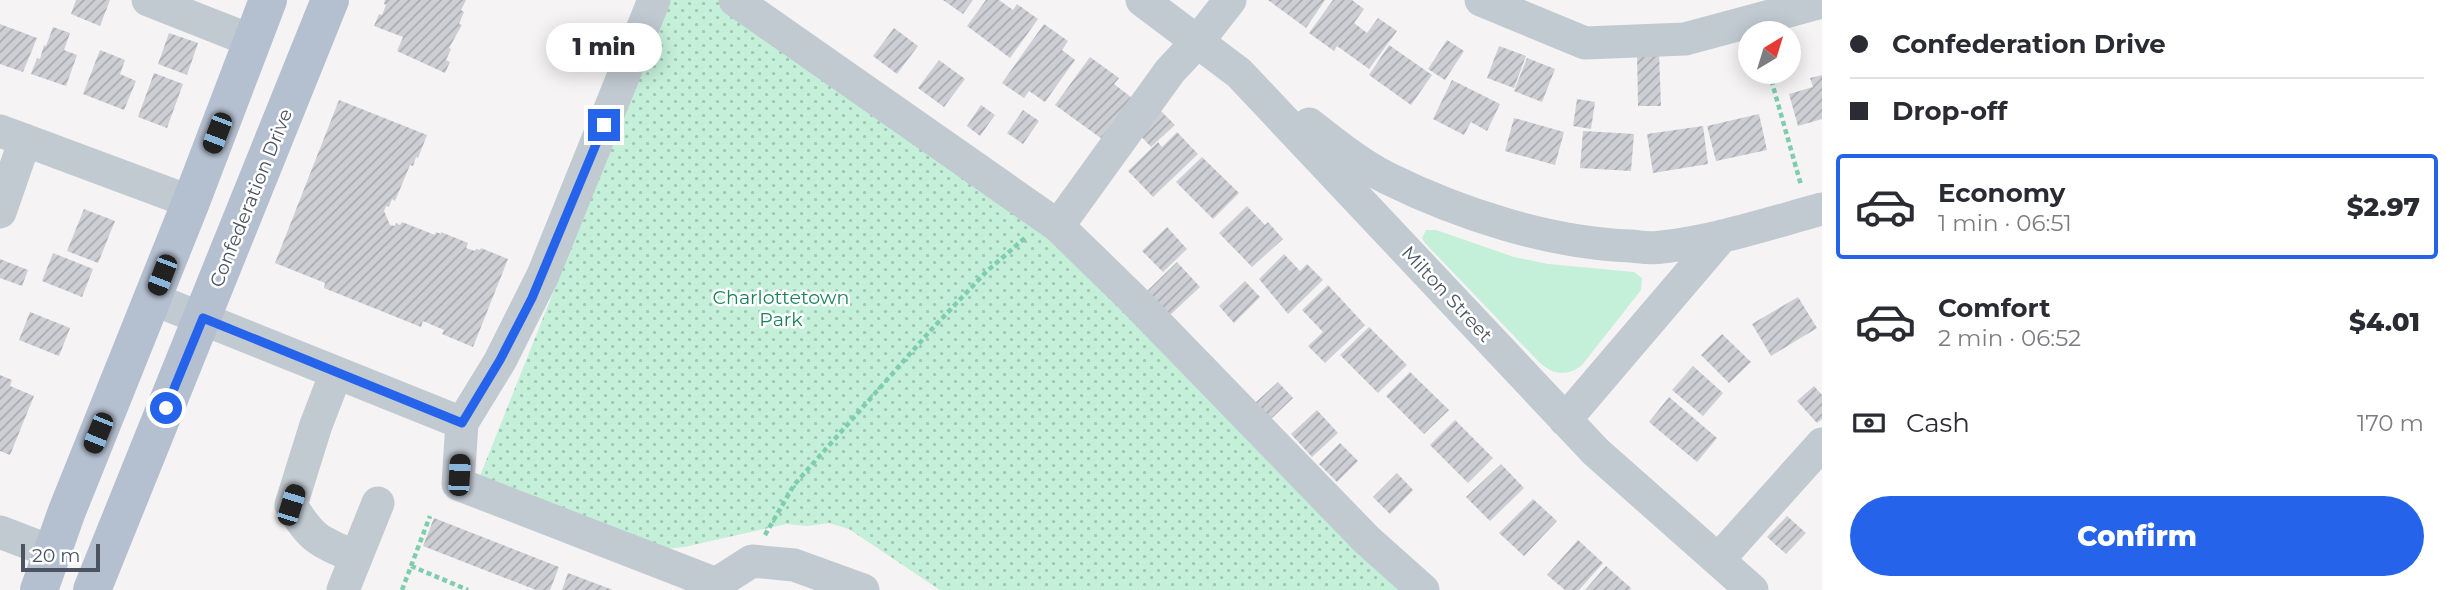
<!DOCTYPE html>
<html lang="en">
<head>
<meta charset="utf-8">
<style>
	:root { --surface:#fff; --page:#f7f7f7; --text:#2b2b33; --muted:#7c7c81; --line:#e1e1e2; --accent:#2563eb }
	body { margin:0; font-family:Montserrat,sans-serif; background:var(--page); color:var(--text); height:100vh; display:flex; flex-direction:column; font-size:26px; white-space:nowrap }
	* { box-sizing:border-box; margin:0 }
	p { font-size:23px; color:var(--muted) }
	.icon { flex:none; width:38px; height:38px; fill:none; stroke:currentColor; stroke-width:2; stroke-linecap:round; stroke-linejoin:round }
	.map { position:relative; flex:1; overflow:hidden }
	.sheet { display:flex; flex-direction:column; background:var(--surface); width:630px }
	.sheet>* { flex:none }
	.hud { display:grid; align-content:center; height:154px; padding:0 28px; background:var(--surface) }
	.needle { width:46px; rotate:38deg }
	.tools { position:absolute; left:1738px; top:21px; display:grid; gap:14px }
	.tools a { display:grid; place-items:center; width:63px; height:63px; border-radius:50%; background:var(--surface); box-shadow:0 4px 18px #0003; font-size:35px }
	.scale { position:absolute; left:21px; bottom:18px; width:79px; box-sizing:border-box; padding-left:7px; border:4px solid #4b5460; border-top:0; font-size:19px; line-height:24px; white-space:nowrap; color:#4b5460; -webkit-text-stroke:5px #fff; paint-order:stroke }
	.end { position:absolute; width:32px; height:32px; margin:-16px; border:9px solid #2563eb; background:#fff; box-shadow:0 0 0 4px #fff }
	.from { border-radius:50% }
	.bubble { position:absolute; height:49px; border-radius:24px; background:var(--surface); box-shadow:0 4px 18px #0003; font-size:23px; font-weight:800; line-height:49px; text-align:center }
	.car { position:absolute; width:21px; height:42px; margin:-21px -10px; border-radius:9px; box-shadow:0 0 5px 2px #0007; background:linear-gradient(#222 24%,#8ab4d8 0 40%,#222 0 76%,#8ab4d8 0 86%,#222 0) }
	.hud b { display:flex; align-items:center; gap:24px; height:66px; font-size:26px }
	.hud b+b { border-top:2px solid var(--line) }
	.hud i { width:18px; height:18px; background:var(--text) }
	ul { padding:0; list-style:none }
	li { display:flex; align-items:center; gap:21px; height:105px; margin:0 14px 10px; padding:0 14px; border:4px solid transparent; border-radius:7px }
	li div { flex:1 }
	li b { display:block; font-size:26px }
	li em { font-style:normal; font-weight:800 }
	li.selected { border-color:var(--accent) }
	li>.icon { width:63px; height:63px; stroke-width:1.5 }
	.pay { display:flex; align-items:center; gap:18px; height:77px; padding:0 28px; font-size:26px }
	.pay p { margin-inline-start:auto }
	.action { display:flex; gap:14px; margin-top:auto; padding:14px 28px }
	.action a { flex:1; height:80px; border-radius:42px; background:var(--accent); color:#fff; font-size:28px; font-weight:800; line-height:80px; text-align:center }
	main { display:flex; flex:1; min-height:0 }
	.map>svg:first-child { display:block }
</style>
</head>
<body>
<main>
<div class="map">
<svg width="1822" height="590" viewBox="0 0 1822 590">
	<defs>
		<pattern id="park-dots" width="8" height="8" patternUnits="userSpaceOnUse" patternTransform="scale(1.75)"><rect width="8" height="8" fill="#c4efd9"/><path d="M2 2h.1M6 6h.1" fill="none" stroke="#a1c4b3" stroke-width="1.8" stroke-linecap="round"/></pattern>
		<pattern id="building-hatch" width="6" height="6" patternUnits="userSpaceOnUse" patternTransform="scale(1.75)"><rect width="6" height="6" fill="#cdcfd5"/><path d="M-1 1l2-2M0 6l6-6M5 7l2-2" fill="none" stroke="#a8abb0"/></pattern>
	</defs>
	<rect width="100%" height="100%" fill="#f5f3f3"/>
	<path fill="#c4efd9" d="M1426 230H1436L1514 257 1548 264 1634 272 1642 278 1641 290 1582 365C1567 377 1553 375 1539 362L1425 243 1422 238Z"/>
	<path fill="url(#park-dots)" d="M670 0H725L1044 232 1403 590H940L849 529 829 523 807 526 786 524 684 547 664 549 480 476Z"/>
	<path fill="url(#building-hatch)" d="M76 0H110L100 26 71 14Z
		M385 0H466L461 10 464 12 459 24 462 25 449 48 451 49 446 60 450 62 445 73 397 51 403 37 374 26 379 14 382 15 386 5 384 4Z
		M943 0H973L963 14Z
		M986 0H999L1013 10 1017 4 1038 19 1010 58 967 26Z
		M1268 0H1325L1306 28Z
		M1333 0H1352L1364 9 1354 23 1367 33 1378 18 1397 31 1369 69 1337 46 1334 51 1309 33Z
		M0 24 37 38 23 72 0 64Z
		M1044 24 1068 41 1062 50 1075 60 1045 102 1029 91 1024 98 1002 83Z
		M53 27 70 33 64 50 77 55 66 86 31 74 37 58 40 59 44 45 46 46Z
		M894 28 918 46 897 74 873 56Z
		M169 33 198 43 187 75 158 64Z
		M1447 40 1464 51 1445 80 1428 69Z
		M1389 45 1432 75 1411 105 1369 75Z
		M1499 46 1526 56 1514 88 1487 78Z
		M100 50 125 60 120 74 136 81 124 110 83 94Z
		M1659 52 1661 106H1638L1637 53Z
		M1090 57 1119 78 1114 84 1132 98 1102 139 1055 105Z
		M1527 58 1555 69 1542 102 1514 91Z
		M939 60 965 79 944 107 918 88Z
		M154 73 183 84 167 128 138 117Z
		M1822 75V119L1798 126 1789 94 1813 87 1810 78Z
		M1452 80 1500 104 1487 131 1471 122 1464 135 1433 119Z
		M1577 99 1595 102 1591 129 1573 126Z
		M339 100 427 135 418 158 416 157 413 166 410 165 395 201 392 199 389 207 386 206 384 211 390 225 395 226 396 223 400 225 402 222 435 235 436 232 441 234V232L468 243 466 248 475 251 476 249 480 250 481 248 508 259 473 347 442 334 444 330 423 321 421 327 324 288 325 283 275 263Z
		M981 105 995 115 980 136 967 126Z
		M1023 110 1039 121 1023 144 1007 133Z
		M1161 111 1175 125 1151 147 1138 133Z
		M1759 114 1767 150 1716 161 1707 126Z
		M1514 118 1564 132 1555 165 1505 151Z
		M1703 126 1708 164 1653 173 1647 134Z
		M1583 131 1634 134 1631 171 1580 168Z
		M1177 132 1198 154 1153 197 1128 171 1158 142 1162 147Z
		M1202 157 1239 193 1213 219 1176 182Z
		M1247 206 1265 225 1268 222 1283 239 1252 267 1219 233Z
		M84 209 115 221 98 263 67 251Z
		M1167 227 1187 249 1163 272 1142 251Z
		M53 253 93 269 82 297 42 281Z
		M1284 254 1300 271 1307 264 1323 280 1288 314 1259 279Z
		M0 259 28 270 22 286 0 278Z
		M1177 262 1200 287 1168 317 1145 293Z
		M1245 281 1260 297 1234 323 1219 306Z
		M1328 285 1365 325 1325 363 1308 346 1323 332 1302 310Z
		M1798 297 1817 328 1771 356 1752 324Z
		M30 312 70 328 59 356 19 340Z
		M1369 327 1407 365 1378 393 1340 355Z
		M1722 334 1751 362 1729 383 1701 355Z
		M1693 366 1723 393 1703 416 1672 390Z
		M1410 372 1449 410 1424 434 1386 396Z
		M0 375 12 380 10 386 34 396 10 455 0 451Z
		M1278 382 1293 398 1270 420 1254 404Z
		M1814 386 1822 395V419L1817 423 1797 401Z
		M1669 397 1717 438 1697 462 1649 422Z
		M1317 410 1338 433 1312 457 1291 434Z
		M1455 420 1493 458 1468 483 1430 445Z
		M1340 443 1358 461 1337 482 1319 464Z
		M1501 464 1524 488 1490 521 1466 497Z
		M1397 473 1413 490 1390 514 1373 497Z
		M1533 499 1557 521 1524 556 1499 533Z
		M1787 516 1806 533 1786 554 1767 537Z
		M434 518 559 567 550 590H536L423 546Z
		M1578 540 1603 563 1579 590H1565L1547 575Z
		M1606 566 1631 588 1630 590H1585Z
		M568 573 613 590H562Z"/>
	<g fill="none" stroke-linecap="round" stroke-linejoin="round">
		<path stroke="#7dcdae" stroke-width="4.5" stroke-dasharray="5 3.5" stroke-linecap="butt" d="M1769 72 1801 185
			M765 535 794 485 931 330 986 272 1026 237
			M411 566 468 590
			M402 590 430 516"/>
		<path stroke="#c1c9d1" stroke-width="33" d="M148 0 252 41
			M654 0 543 275 500 361 462 423 458 484 716 584 714 590
			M735 0 1058 226 1132 298 1367 540 1423 590
			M1142 0 1239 73 1596 452 1752 590
			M1481 0 1585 43 1685 39 1822 2
			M1309 124C1334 143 1359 164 1387 178 1460 214 1549 243 1631 246 1641 247 1652 249 1662 247 1716 241 1770 223 1822 209
			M0 131 191 202
			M0 212 25 140
			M1058 226 1170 71 1198 41 1230 0
			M153 299 462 423
			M336 373 316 425 291 505C312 540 320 542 356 557
			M1565 420 1722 236
			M0 532 52 552
			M1718 560 1822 444
			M716 584 752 561 794 565 863 590
			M343 590 378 503"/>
		<path stroke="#b4bfd0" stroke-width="38" d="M39 590 67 511 191 202 268 0
			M92 590 330 0"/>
	</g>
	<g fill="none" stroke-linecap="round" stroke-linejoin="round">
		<path stroke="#2563eb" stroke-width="9" d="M166 408 203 318 462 423 500 360 532 298 604 125"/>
	</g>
	<g text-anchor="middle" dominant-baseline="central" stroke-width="5" stroke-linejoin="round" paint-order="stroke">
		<g font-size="19" fill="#4b5460" stroke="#fff">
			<text transform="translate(251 198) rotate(-68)">Confederation Drive</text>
			<text transform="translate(1447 294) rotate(47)">Milton Street</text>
		</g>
		<g font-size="19" fill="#1b8259" stroke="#fff">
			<text x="781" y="297">Charlottetown<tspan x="781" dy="22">Park</tspan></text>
		</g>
	</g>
</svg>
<div class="tools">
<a><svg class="needle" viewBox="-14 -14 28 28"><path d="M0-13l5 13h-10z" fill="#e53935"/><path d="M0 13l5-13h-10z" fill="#7c7c81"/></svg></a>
</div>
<div class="scale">20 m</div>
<i class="end from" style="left:166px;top:408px"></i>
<i class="end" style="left:604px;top:125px"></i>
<div class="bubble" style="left:546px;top:23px;width:116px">1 min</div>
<i class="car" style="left:217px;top:133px;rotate:201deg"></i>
<i class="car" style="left:162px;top:275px;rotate:201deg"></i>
<i class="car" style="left:98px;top:433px;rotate:202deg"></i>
<i class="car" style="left:459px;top:475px;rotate:3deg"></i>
<i class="car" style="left:291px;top:505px;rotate:17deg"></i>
</div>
<section class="sheet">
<div class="hud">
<b><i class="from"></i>Confederation Drive</b>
<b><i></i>Drop-off</b>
</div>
<ul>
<li class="selected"><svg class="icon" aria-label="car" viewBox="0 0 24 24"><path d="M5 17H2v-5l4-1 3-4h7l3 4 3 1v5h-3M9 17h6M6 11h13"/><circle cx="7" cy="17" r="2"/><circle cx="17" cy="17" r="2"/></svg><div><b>Economy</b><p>1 min · 06:51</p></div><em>$2.97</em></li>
<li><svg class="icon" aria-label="car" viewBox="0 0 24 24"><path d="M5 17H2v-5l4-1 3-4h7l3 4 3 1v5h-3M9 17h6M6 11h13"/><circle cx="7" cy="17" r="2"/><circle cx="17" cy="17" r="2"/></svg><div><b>Comfort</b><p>2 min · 06:52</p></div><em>$4.01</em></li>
</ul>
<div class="pay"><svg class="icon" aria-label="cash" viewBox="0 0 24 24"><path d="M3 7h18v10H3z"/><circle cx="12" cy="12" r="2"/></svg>Cash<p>170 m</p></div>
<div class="action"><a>Confirm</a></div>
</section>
</main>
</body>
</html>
